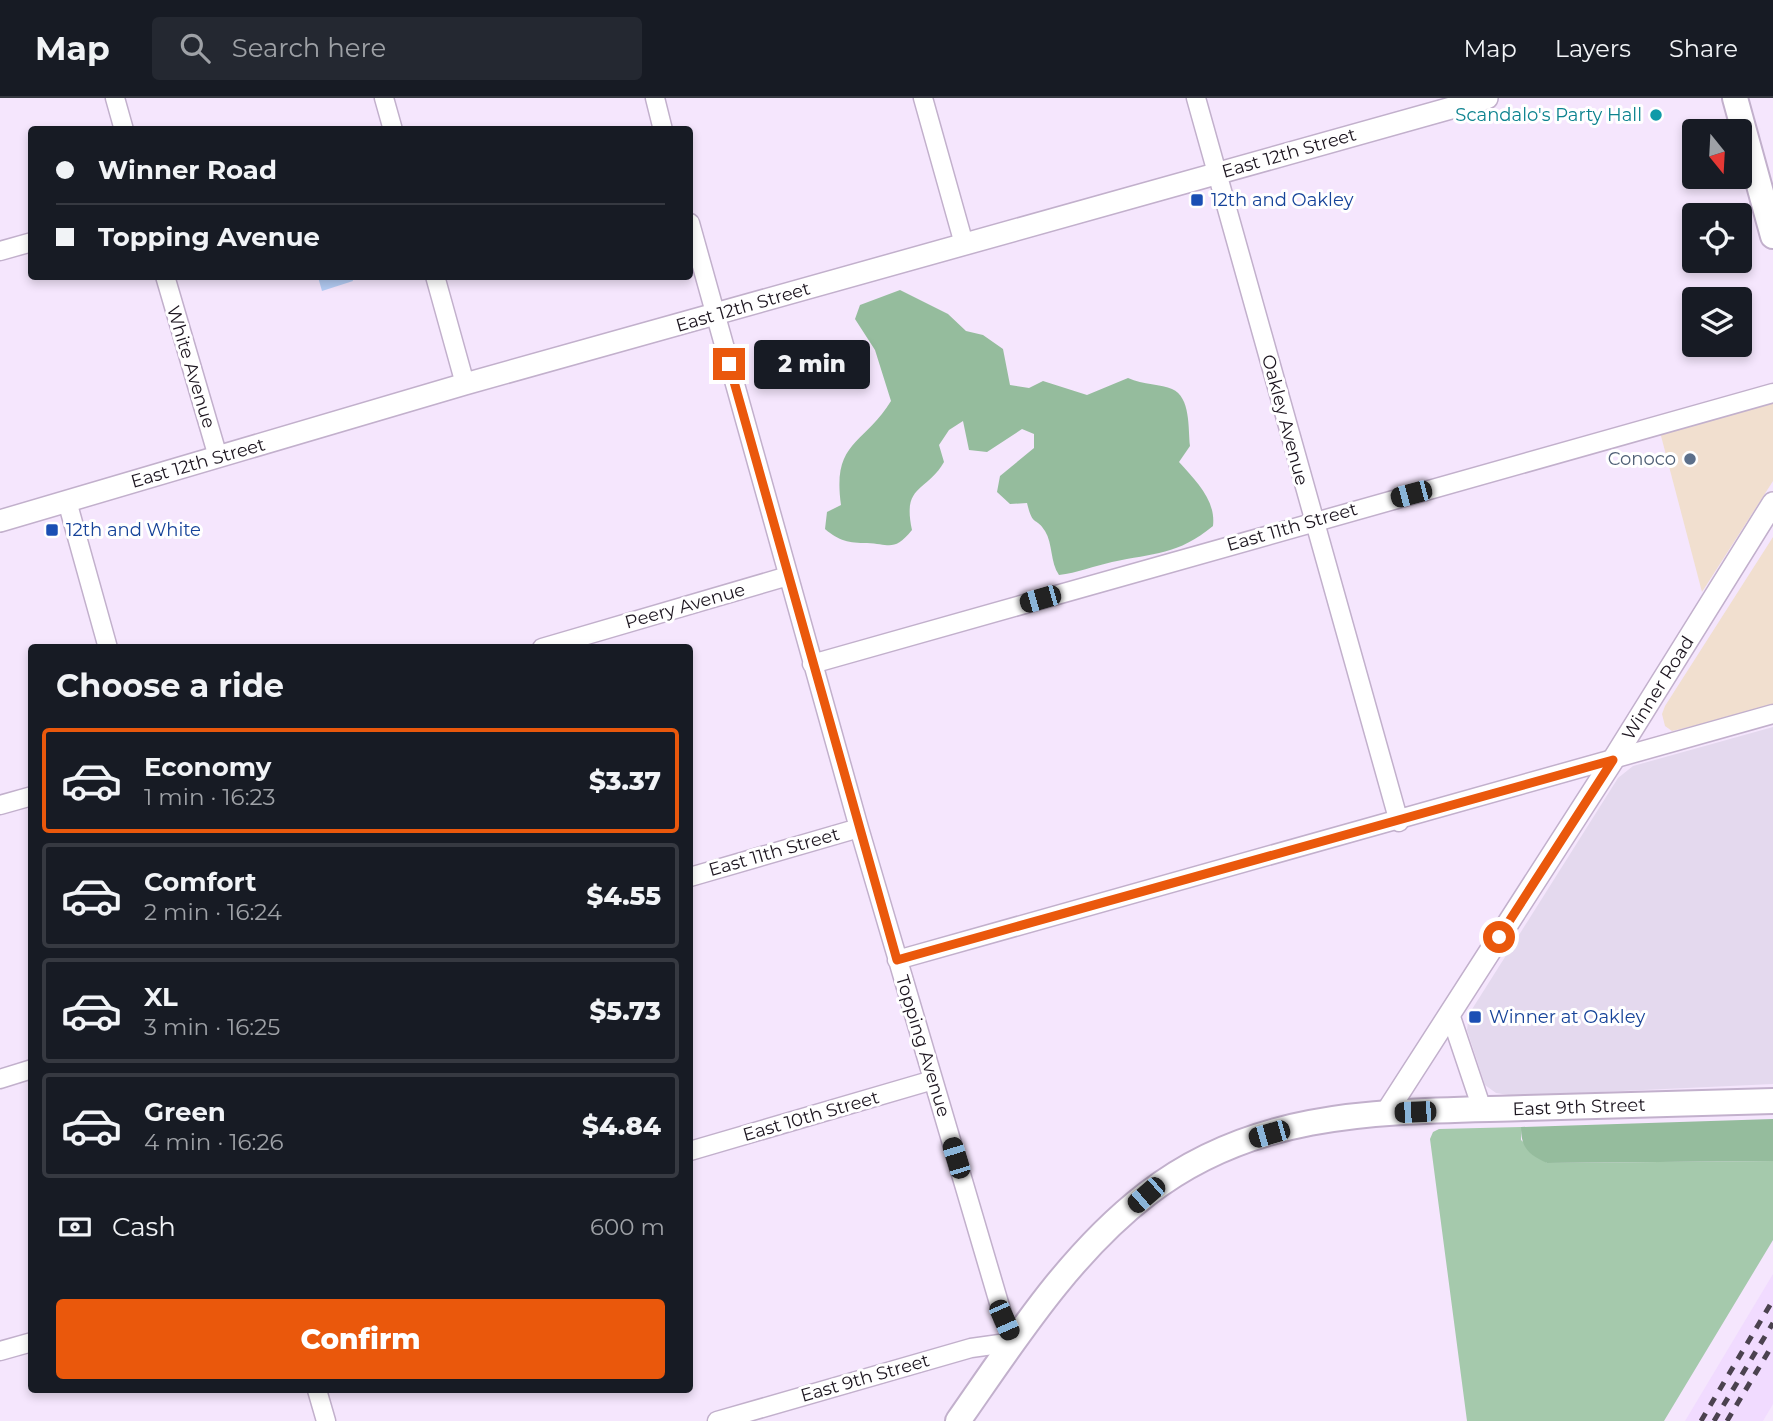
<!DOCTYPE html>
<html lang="en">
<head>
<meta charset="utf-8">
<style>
	:root { --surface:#171b24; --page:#242831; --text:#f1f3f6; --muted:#9ea1a6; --line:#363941; --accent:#ea580c }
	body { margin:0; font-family:Montserrat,sans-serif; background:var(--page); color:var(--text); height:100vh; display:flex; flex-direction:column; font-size:26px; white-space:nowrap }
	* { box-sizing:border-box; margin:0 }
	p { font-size:23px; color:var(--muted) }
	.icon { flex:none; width:38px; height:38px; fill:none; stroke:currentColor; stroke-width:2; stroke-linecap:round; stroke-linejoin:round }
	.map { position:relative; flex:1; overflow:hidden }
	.side { position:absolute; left:28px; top:546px; width:665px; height:749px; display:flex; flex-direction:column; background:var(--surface); border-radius:7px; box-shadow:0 4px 10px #0003 }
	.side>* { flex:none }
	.guide { position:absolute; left:28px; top:28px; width:665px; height:154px; border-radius:7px; box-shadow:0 4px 10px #0003; display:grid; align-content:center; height:154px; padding:0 28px; background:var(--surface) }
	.needle { width:46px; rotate:162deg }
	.fabs { position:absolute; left:1682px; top:21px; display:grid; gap:14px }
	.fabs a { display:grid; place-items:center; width:70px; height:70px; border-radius:7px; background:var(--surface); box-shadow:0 4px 10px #0003; font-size:35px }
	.end { position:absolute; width:32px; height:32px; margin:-16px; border:9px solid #ea580c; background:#fff; box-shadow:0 0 0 4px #fff }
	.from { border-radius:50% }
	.bubble { position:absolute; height:49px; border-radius:7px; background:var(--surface); box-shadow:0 4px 10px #0003; font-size:23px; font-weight:800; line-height:49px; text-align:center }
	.car { position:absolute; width:21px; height:42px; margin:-21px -10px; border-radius:9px; box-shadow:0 0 5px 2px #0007; background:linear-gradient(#222 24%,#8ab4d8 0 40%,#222 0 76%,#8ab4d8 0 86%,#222 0) }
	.guide b { display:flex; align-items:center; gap:24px; height:66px; font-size:26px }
	.guide b+b { border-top:2px solid var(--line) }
	.guide i { width:18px; height:18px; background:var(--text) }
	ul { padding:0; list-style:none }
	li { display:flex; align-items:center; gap:21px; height:105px; margin:0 14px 10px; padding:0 14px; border:4px solid var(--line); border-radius:7px }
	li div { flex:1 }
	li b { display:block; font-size:26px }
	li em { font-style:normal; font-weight:800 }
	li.on { border-color:var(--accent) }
	li>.icon { width:63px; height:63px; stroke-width:1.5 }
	h2 { padding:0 28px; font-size:32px; line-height:84px }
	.pay { display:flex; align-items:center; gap:18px; height:77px; padding:0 28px; font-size:26px }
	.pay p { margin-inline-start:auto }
	.primary-button { display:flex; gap:14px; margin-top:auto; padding:14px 28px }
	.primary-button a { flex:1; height:80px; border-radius:7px; background:var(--accent); color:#fff; font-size:28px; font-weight:800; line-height:80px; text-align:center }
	header { display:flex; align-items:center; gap:42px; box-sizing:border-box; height:98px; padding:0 35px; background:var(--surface); border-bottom:2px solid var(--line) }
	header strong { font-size:33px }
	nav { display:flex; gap:38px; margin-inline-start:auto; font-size:24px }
	.search { width:490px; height:63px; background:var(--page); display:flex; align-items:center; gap:18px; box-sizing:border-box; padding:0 24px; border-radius:7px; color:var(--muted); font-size:26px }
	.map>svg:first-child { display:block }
</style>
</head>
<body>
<header>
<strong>Map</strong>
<div class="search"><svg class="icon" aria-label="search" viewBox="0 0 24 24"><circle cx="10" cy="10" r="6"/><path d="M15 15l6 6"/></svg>Search here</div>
<nav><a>Map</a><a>Layers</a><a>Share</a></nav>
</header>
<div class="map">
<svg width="1773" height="1323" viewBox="0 0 1773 1323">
	<rect width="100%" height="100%" fill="#f5e6fd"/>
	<path fill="#f1dfcf" d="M1773 303V383L1702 494 1660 334Z
		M1773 439V609L1672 633 1665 628 1662 616 1665 608Z"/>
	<path fill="#e4d9ee" d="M1773 629V986L1515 998 1496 995 1485 987 1467 932 1469 916 1618 680 1633 668Z"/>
	<path fill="#f1dbff" d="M1773 1176V1306L1763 1323H1685Z"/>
	<path fill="#a5c9ac" d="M1521 1029V1042L1547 1065 1773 1063V1142L1664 1323H1467L1430 1041 1433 1034 1439 1031Z"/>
	<path fill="#95bc9d" d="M900 192 948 216 966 233 983 237 1003 251 1010 287 1029 290 1043 283 1087 297 1128 280C1143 287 1162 286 1172 291 1191 299 1188 331 1190 348L1179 364C1196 383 1216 402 1213 428 1178 457 1154 455 1112 464 1094 468 1077 475 1059 477 1050 464 1053 446 1045 433 1036 418 1033 430 1027 405L1010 406 997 394 1000 378 1034 350V336L1022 331 987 354 969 352 963 323 949 332 939 347 944 364C926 395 902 386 912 432 894 454 890 446 867 445 849 445 839 443 825 431L827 414 841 407C832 343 863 348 891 303L875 252 855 221 860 207Z
		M1773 1021V1063L1547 1065C1529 1057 1521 1050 1521 1029Z"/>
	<path fill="#b4cdf5" d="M318 179H352L353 183 322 193Z"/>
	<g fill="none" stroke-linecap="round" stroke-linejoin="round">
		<defs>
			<path id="minor" d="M115 0 124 32
				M384 0 393 32
				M655 0 663 32
				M923 0 964 146
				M1196 0 1399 724
				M690 125 859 730 1004 1222 1014 1244 971 1250 717 1323
				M0 153 32 144
				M165 178 218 359
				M435 178 465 286
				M67 403 108 550
				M542 550 788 478
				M812 566 1773 295
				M0 707 32 698
				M690 779 859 730
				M897 862 1773 616
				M1450 916 1482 1011
				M0 981 32 971
				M690 1053 933 982
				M0 1253 32 1244
				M317 1292 326 1323"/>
			<path id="tertiary" d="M0 423 465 286 1487 0
				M1386 1015 1613 662 1773 405"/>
			<path id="secondary" d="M1735 0 1773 138
				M958 1323C1014 1243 1068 1157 1147 1096 1259 1009 1390 1014 1525 1010 1608 1008 1690 1005 1773 1003"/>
		</defs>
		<use href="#minor" stroke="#c2b0cc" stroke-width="21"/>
		<use href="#tertiary" stroke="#c2b0cc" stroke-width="24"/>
		<use href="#secondary" stroke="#c2b0cc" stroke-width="28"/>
		<use href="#minor" stroke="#fff" stroke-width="18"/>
		<use href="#tertiary" stroke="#fff" stroke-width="21"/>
		<use href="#secondary" stroke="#fff" stroke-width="24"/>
		<path stroke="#4b424f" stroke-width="5" stroke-dasharray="9 9" stroke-linecap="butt" d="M1701 1323 1773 1202
			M1714 1323 1773 1225
			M1727 1323 1773 1246"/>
	</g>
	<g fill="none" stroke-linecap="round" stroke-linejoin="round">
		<path stroke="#ea580c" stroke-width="9" d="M729 266 897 862 1613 662 1499 839"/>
	</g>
	<circle fill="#0f9aa8" stroke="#fff" stroke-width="2.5" cx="1656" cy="17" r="7"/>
	<g fill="#1a4fb4" stroke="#fff" stroke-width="2.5">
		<rect x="1190" y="95" width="14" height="14" rx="3.5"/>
		<rect x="45" y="425" width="14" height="14" rx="3.5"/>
		<rect x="1468" y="912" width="14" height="14" rx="3.5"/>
	</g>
	<circle fill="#5c6f8a" stroke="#fff" stroke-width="2.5" cx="1690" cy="361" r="7"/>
	<g text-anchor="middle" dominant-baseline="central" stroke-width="6" stroke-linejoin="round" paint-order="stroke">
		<g font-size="18" fill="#0d838f" stroke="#fff" text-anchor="end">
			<text x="1642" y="17">Scandalo's Party Hall</text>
		</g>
		<g font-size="18" fill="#1c151f" stroke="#fff">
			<text transform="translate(1289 55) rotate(-16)">East 12th Street</text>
			<text transform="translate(743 209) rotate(-16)">East 12th Street</text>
			<text transform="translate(191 269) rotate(73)">White Avenue</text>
			<text transform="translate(1285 322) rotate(75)">Oakley Avenue</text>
			<text transform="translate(198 365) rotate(-16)">East 12th Street</text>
			<text transform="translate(1292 429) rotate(-16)">East 11th Street</text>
			<text transform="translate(685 508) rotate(-16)">Peery Avenue</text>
			<text transform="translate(1658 590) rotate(-58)">Winner Road</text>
			<text transform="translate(774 754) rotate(-16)">East 11th Street</text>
			<text transform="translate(923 948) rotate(73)">Topping Avenue</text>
			<text transform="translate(1579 1009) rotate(-2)">East 9th Street</text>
			<text transform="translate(811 1018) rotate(-16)">East 10th Street</text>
			<text transform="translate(865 1280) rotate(-16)">East 9th Street</text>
		</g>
		<g font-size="18" fill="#164399" stroke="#fff" text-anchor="start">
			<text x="1211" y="102">12th and Oakley</text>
			<text x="66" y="432">12th and White</text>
			<text x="1489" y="919">Winner at Oakley</text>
		</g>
		<g font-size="18" fill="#4e5e75" stroke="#fff" text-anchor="end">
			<text x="1676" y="361">Conoco</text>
		</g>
	</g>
</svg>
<div class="fabs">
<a><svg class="needle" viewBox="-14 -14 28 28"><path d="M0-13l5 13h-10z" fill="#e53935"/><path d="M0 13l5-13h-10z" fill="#9ea1a6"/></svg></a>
<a><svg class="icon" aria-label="locate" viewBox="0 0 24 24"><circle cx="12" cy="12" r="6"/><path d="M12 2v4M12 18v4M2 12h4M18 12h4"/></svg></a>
<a><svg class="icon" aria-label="layers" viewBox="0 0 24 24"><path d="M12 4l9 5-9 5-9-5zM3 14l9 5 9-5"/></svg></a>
</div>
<i class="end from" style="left:1499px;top:839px"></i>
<i class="end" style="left:729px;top:266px"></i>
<div class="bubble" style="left:754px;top:242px;width:116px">2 min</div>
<i class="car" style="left:1411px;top:396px;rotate:255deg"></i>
<i class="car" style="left:1040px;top:501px;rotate:254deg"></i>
<i class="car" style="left:1415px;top:1014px;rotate:268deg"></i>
<i class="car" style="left:1269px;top:1036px;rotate:254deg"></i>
<i class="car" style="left:956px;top:1060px;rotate:343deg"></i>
<i class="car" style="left:1146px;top:1097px;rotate:229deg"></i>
<i class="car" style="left:1004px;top:1222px;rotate:156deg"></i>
<div class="guide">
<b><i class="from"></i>Winner Road</b>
<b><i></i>Topping Avenue</b>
</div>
<section class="side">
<h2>Choose a ride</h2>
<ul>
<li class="on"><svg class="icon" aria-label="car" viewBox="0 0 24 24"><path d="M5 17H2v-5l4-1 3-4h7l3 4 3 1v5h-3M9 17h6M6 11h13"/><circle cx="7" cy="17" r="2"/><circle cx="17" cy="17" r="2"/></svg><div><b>Economy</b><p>1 min · 16:23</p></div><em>$3.37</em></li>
<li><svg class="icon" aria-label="car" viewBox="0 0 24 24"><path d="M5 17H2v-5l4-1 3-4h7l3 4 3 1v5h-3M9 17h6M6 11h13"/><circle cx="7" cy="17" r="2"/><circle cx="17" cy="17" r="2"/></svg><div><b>Comfort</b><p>2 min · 16:24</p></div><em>$4.55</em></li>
<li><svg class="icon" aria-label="car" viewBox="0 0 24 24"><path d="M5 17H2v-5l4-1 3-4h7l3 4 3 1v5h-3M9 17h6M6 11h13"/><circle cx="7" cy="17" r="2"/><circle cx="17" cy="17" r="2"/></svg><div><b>XL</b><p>3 min · 16:25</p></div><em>$5.73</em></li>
<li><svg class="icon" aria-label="car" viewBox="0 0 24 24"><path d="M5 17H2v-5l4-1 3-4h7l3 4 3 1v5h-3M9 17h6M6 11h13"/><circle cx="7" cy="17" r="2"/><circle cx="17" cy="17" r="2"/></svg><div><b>Green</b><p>4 min · 16:26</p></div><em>$4.84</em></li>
</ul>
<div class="pay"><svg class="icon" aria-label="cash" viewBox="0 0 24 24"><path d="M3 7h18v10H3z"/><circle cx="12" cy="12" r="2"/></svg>Cash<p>600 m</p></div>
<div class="primary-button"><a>Confirm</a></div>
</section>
</div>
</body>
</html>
